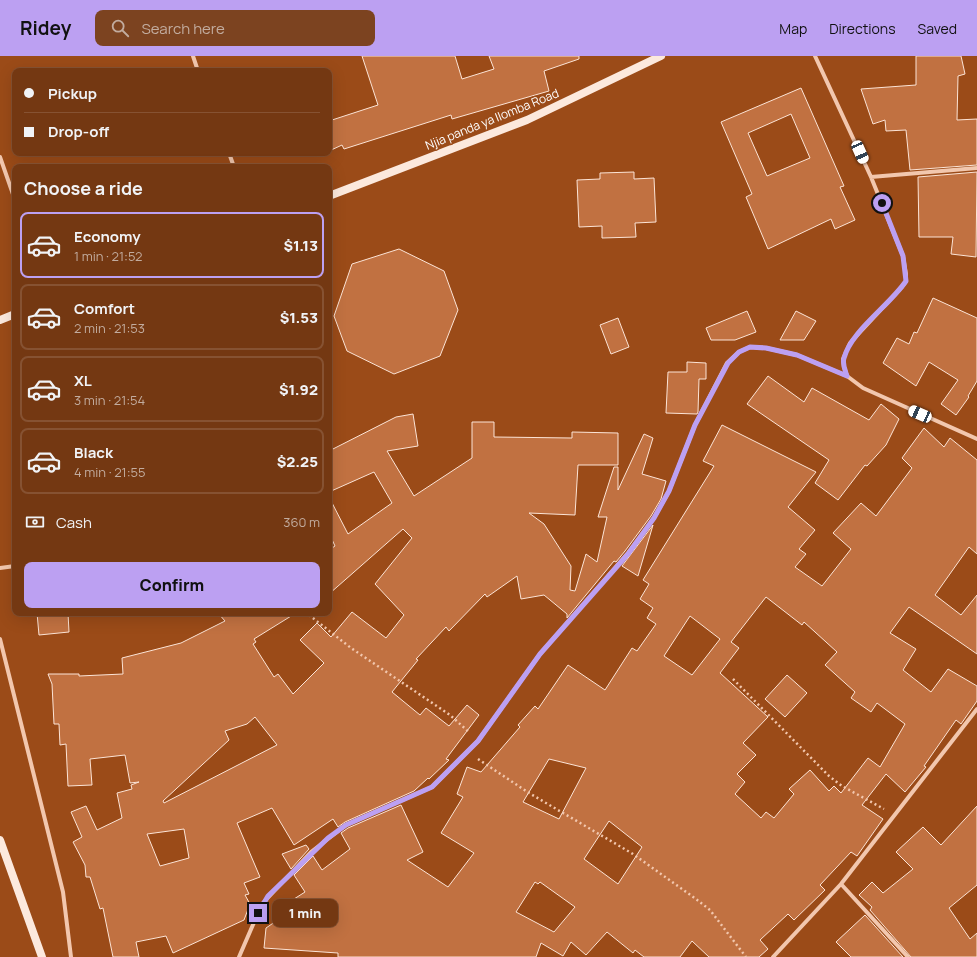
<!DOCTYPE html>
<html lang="en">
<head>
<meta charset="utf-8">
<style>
	:root { --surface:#743812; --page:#7c4320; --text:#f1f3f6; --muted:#c2ac9f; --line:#865232; --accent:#bca0f2 }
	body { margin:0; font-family:Manrope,sans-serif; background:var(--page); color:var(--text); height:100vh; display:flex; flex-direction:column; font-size:15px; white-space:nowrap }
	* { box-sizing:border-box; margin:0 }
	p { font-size:13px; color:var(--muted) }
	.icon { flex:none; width:22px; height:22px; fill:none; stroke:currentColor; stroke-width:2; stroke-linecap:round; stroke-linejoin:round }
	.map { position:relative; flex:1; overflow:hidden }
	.drawer { position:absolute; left:12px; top:108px; width:320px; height:452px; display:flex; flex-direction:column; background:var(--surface); border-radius:8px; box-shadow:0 4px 16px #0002,0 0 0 1px var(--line) }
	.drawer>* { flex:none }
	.hud { position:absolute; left:12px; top:12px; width:320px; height:88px; border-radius:8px; box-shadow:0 4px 16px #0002,0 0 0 1px var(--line); display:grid; align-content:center; height:88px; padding:0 12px; background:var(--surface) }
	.end { position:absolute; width:18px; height:18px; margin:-9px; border:5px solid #bca0f2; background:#111; box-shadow:0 0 0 2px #111 }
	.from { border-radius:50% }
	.bubble { position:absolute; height:28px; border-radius:8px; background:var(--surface); box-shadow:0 4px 16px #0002,0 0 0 1px var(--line); font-size:13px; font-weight:800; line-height:28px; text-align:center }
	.car { position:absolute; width:12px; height:24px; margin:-12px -6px; border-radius:5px; box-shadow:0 0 3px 1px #0007; background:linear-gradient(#fff 24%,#345 0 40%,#fff 0 76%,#345 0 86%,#fff 0) }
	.hud b { display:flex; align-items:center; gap:14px; height:38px; font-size:15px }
	.hud b+b { border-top:1px solid var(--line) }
	.hud i { width:10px; height:10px; background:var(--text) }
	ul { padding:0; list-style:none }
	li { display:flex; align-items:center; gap:12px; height:66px; margin:0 8px 6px; padding:0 4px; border:2px solid var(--line); border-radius:8px }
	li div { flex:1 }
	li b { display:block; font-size:15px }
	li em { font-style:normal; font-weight:800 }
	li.selected { border-color:var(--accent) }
	li>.icon { width:36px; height:36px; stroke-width:1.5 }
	h2 { padding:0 12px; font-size:18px; line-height:48px }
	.pay { display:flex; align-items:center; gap:10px; height:44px; padding:0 12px; font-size:15px }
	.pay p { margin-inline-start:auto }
	.primary-button { display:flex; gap:8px; margin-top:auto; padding:8px 12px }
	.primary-button a { flex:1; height:46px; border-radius:8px; background:var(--accent); color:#111; font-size:16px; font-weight:800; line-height:46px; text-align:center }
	header { display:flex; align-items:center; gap:24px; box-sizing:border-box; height:56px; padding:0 20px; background:var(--accent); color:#111 }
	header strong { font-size:19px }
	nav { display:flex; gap:22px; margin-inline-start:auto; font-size:14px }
	.search { width:280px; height:36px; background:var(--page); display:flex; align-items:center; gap:10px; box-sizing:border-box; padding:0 14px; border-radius:8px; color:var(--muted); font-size:15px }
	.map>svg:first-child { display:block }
</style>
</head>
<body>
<header>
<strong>Ridey</strong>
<div class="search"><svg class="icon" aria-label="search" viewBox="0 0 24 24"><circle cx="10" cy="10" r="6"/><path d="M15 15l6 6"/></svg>Search here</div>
<nav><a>Map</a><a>Directions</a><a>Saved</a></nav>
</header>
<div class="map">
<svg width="977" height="901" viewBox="0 0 977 901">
	<rect width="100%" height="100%" fill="#9b4b18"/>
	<path fill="#c17141" stroke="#fce4d6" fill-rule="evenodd" d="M362 0H455L462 23 494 13 489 0H579V3L544 15 549 35 452 63 451 59 344 93 342 89 329 95V65L378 49Z
		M916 0H961L965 18 958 20 957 64 977 63V109L910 114 906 74 886 75 885 64 873 68 861 33 916 29Z
		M801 32 844 130 840 131 855 164 835 173 831 163 768 193 746 141 752 138 721 66ZM791 58 810 102 767 120 748 77Z
		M634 116V123L654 122 656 166 635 167 636 181 602 182V170L579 171 577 124 600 123V117Z
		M977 116 976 201 951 198 953 181H919L918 121Z
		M399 193 444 215 458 254 440 300 394 318 347 295 334 260 352 208Z
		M933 242 977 262V325L968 340 969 341 956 359 941 348 958 324 929 306 916 330 883 307 897 282 909 288 914 276 917 277Z
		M747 255 756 276 735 284H711L706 272Z
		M796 255 816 265 804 284H780Z
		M618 262 629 291 611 298 600 269Z
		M687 306 706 307V323H699L698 356 697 358 666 357 668 316H687Z
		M768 320 804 346 812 332 869 364 881 348 899 363 886 389 867 410 865 409 838 444 815 427 829 404 747 348Z
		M413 358 418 390 387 395 414 440 472 402V366H494V381L572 382V376L618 377V409H578L575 459 529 457 544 468 571 510 570 534 575 535 586 498 597 506 607 461H598L614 411H618V434L644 378 653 382 642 418 666 425 661 443 651 460 625 495 616 506 614 505 567 562V558L544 539 521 543 517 520 487 541 485 538 449 575 446 571 416 603 418 604 392 636 420 659 426 652 449 670 467 649 479 659 446 703 449 704 429 723 428 722 414 735 345 766 338 771 333 763 294 789 272 752 237 767 260 821 244 827 249 838 245 839 250 848 244 864 173 897 166 880 136 886 139 901H113L103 852 100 853 90 821H86L85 809 73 786 82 781 71 756 86 750 97 774 122 762 117 737 132 733 131 729 139 726 130 727 125 699 90 703 92 729 68 730 66 688 60 689 59 668H54L52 628 48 618H79V620L123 618 122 602 181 587 225 565 218 557H296L254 583 256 586 253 588 274 621 278 618 293 638 324 607 300 584 317 567 331 581 352 556 386 582 404 559 375 528 412 482 403 473 329 538V494L335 490 329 477V441L348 478 392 447 374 416 329 436V395L396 361ZM255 661 277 689 164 747 163 745 229 684 225 675 247 668ZM184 773 189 802 160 810 147 778Z
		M722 369 816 416 788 451 815 474 799 493 806 498 795 511 822 530 851 493 833 477 861 447 876 460 912 412 902 402 924 372 944 391 950 382 977 404V498L969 491 935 539 961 559 977 539V598L909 551 890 577 916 593 903 614 931 636 948 613 977 630V645L961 668 956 664 924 710 926 711 905 736 886 718 862 749 883 763 857 800 851 796 820 829 825 834 794 864 788 858 760 884 768 893 759 901H709L692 885 680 901H644L635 894 633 897 607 876 586 899 571 886 563 900 541 887 536 901H338V897L264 892 266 872 298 850 294 843 305 836 294 819 313 800 322 814 350 793 341 777 348 772 401 749 423 796 407 804 448 831 474 797 441 777 463 741 457 738 467 711 481 716 520 671 518 669 535 650 538 653 568 609 605 634 632 592 637 595 656 568 647 562 653 552 640 543 649 528 643 524 714 410 703 405ZM766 541 802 569 804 566 837 596 825 609 855 636 851 642 871 656 877 647 905 668 880 711 868 702 841 737 834 730 829 735 810 714 789 733 794 738 774 762 766 756 761 762 735 738 745 726 737 718 756 699 743 687 768 661 720 617 739 592 731 586ZM690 560 720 583 692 619 664 600ZM549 703 586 712 559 763 523 746ZM609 765 642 791 618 828 584 803ZM535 826 538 828 540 826 575 851 554 876 516 856Z
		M653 469 638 520 622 510Z
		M37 557H68L69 576 39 579Z
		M787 619 807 637 785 661 765 643Z
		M977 750V829L949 852 970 883 977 877V901H911L870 854 872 851 859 839 872 826 883 837 913 813 896 796 923 771 941 789Z
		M306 789 309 793 291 813 282 798Z
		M865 859 903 901H851L836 886Z"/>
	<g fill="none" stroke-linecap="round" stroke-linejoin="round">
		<path stroke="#f2c7ae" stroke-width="2.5" stroke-dasharray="2 3" stroke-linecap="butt" d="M309 559 351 592 450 659 470 677
			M733 623 829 720 842 730 884 753
			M478 703 529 737 633 798 696 843 710 854 746 901"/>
		<path stroke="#f2c7ae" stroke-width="4" d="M193 0 198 15
			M815 0 871 121 903 200 906 218V225L902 231 850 287 843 303 844 311 847 320 863 332 977 383
			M229 97 234 111
			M0 101 15 144
			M871 121 977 112
			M0 512 15 510
			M0 583 63 836 71 901
			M841 828 908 901
			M239 901 262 848 311 796 346 769 432 731 478 685 540 598 628 497 654 462 669 435 695 369 727 307 739 296 750 291 766 292 797 299 847 320
			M773 901 841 828 977 653"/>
		<path stroke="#fce9dd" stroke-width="8" d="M329 140 527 64 661 0
			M0 264 15 258
			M0 784 42 901"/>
	</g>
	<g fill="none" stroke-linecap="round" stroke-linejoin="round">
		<path stroke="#bca0f2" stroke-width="5" d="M258 857 268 840 328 782 346 769 432 731 478 685 540 598 628 498 654 462 669 435 695 369 728 307 739 296 750 291 766 292 797 299 847 320C845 314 842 308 844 302 851 275 890 249 906 225L903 200 882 147"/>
	</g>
	<g text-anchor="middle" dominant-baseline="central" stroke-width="3" stroke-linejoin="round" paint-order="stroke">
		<g font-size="12" fill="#fff" stroke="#9b4b18">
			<text transform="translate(492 63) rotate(-22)">Njia panda ya Ilomba Road</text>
		</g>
	</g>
</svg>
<i class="end from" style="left:882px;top:147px"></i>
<i class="end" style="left:258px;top:857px"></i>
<div class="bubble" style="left:272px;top:843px;width:66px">1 min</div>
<i class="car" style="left:860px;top:96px;rotate:156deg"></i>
<i class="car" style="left:920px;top:358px;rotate:294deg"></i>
<div class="hud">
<b><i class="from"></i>Pickup</b>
<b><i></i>Drop-off</b>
</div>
<section class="drawer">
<h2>Choose a ride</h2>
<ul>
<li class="selected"><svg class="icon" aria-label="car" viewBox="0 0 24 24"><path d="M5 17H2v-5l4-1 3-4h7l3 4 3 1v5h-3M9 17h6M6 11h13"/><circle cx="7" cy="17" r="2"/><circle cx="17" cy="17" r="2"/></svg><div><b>Economy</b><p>1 min · 21:52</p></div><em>$1.13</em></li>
<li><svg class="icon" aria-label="car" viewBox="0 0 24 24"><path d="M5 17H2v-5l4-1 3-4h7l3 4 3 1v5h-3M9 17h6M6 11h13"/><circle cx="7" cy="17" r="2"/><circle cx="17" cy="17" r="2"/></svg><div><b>Comfort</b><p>2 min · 21:53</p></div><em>$1.53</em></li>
<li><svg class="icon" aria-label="car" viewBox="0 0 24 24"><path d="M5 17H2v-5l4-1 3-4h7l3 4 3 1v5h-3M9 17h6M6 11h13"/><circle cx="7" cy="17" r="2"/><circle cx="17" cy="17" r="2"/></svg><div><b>XL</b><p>3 min · 21:54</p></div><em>$1.92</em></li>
<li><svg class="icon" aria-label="car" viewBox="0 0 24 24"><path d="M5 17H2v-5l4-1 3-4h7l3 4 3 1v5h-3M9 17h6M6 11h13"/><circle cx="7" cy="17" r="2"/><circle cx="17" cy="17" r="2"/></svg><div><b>Black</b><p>4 min · 21:55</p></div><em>$2.25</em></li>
</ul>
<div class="pay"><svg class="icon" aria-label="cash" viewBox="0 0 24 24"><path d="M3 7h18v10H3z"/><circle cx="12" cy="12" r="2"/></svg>Cash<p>360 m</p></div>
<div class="primary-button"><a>Confirm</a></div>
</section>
</div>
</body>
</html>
